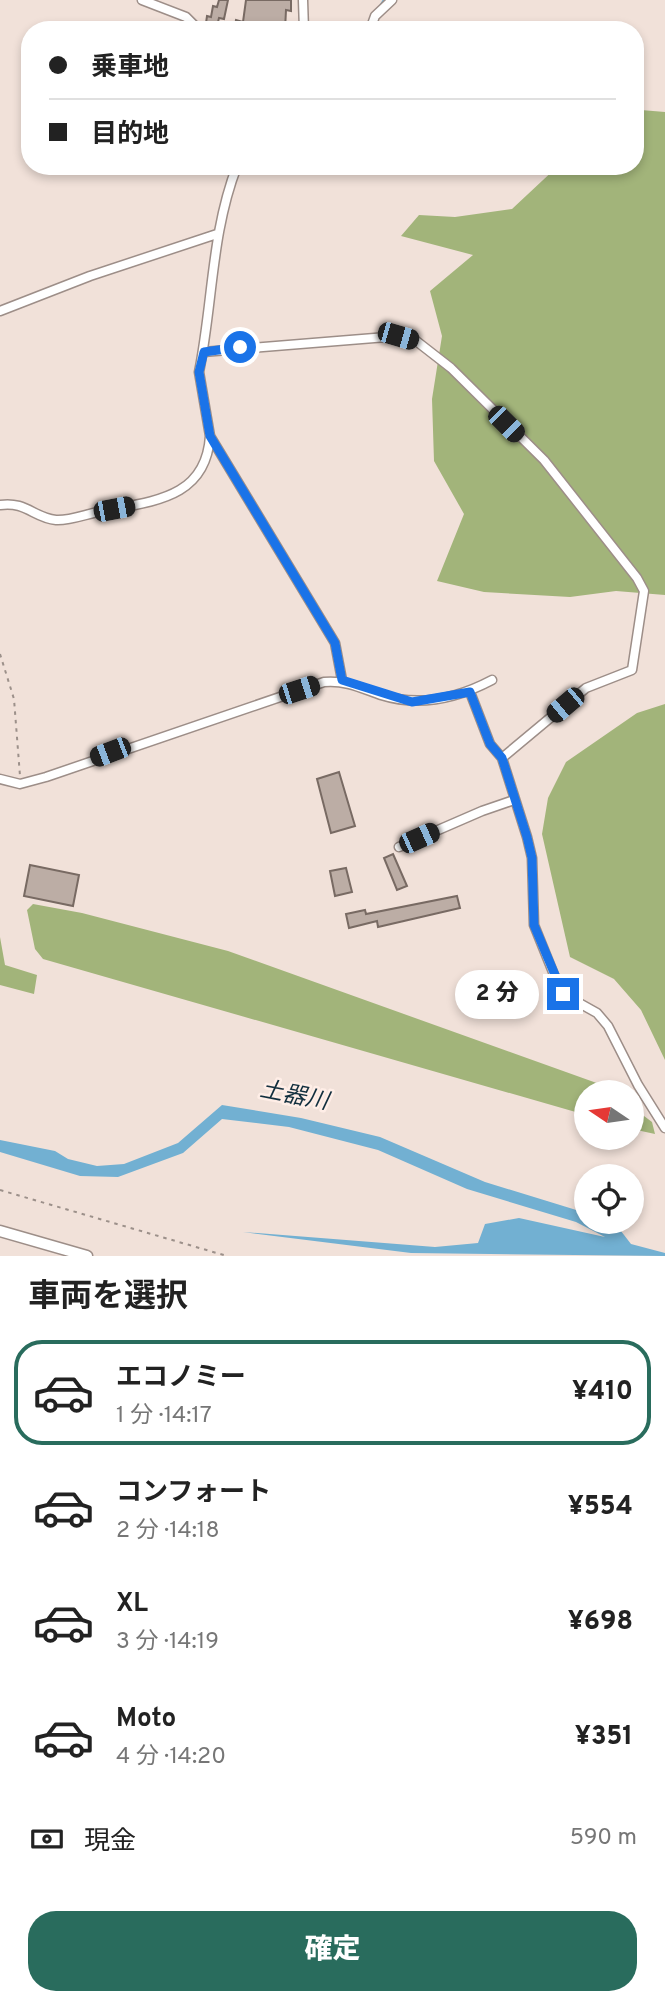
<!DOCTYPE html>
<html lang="ja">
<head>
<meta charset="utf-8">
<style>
	:root { --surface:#fff; --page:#f6f6f6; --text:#222; --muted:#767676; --line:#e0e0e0; --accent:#296c5d }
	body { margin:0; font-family:Overpass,"Noto Sans JP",sans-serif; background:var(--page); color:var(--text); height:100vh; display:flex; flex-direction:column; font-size:26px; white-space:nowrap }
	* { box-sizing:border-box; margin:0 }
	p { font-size:23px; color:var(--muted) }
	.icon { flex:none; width:38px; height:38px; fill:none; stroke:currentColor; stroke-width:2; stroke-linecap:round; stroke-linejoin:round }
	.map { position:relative; height:1256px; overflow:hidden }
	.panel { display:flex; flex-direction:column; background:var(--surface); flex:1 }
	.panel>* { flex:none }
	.hud { position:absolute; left:21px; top:21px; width:623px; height:154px; border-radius:28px; box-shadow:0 4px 10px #0003; display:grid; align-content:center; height:154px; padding:0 28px; background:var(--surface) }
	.needle { width:46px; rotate:283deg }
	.fabs { position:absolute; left:574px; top:1080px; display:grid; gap:14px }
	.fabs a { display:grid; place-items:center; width:70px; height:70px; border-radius:50%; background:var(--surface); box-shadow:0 4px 10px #0003; font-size:35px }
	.end { position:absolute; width:32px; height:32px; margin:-16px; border:9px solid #1a73e8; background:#fff; box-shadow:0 0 0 4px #fff }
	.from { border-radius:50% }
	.bubble { position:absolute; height:49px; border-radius:24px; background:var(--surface); box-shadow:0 4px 10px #0003; font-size:23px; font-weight:800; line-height:49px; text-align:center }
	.car { position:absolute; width:21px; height:42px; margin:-21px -10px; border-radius:9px; box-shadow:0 0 5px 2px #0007; background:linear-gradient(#222 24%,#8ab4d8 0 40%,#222 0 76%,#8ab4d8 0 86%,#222 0) }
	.hud b { display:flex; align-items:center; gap:24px; height:66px; font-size:26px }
	.hud b+b { border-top:2px solid var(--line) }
	.hud i { width:18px; height:18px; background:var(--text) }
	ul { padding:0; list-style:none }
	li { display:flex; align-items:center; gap:21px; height:105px; margin:0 14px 10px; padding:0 14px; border:4px solid transparent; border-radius:28px }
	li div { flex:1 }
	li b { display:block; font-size:26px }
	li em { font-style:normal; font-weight:800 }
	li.active { border-color:var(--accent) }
	li>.icon { width:63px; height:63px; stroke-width:1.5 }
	h2 { padding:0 28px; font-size:32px; line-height:84px }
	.pay { display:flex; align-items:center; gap:18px; height:77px; padding:0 28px; font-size:26px }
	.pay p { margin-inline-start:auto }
	.primary-button { display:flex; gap:14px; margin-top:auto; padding:14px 28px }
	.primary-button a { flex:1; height:80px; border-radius:28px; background:var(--accent); color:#fff; font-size:28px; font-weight:800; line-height:80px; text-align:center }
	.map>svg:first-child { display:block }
</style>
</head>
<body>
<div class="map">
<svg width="665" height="1256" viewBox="0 0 665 1256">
	<rect width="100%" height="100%" fill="#f1e1d9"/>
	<path fill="#a2b47a" d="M641 110 665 112V595L616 591 570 597 484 592 437 581 464 514 434 461 432 399 442 336 430 291 473 255 401 236 419 215 455 217 512 209 558 166H635V114Z
		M665 704V1060L641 1010 614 979 570 957 542 834 548 798 566 762 637 713Z
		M33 904 82 913 228 951 605 1086 613 1092H586V1115L43 959 35 949 27 910Z
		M0 937 5 965 37 975 34 994 0 985Z
		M632 1107 652 1122 655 1134 632 1129Z"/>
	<path fill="#72b0d2" d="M222 1105 301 1118 380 1137 485 1182 586 1213V1222H614L631 1244 665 1253V1256L411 1253 243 1232 435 1247 478 1243 485 1224 519 1218 605 1237 576 1222 467 1189 378 1150 289 1127 222 1119 183 1153 118 1177 80 1176 0 1152V1140L55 1151 68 1159 97 1166 124 1164 178 1143Z"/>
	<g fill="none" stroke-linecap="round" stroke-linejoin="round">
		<path stroke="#72b0d2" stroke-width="2.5" d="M381 5 384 0
			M375 30 377 23"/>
	</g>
	<path fill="#bcada5" stroke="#786a63" stroke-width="2" d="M219 0H228L224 19 219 18 216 30H205L207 16 211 17 213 6 217 7Z
		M246 0H291V11L286 10 285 30H234L236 20 243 22Z
		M339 772 355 826 331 833 317 779Z
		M393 854 407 886 397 890 384 858Z
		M30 865 79 875 73 906 24 896Z
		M346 868 352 892 335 896 330 871Z
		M457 896 460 908 378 927 377 921 349 928 346 914 365 910 366 914Z"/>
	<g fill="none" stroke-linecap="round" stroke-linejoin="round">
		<defs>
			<path id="minor" d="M142 0 186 17 199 30
				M303 0 304 30
				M370 30 375 16 392 0
				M237 166C211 233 213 303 199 372L210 436 335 643 342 680
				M0 311 90 276 217 234
				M203 352 399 336 415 340 451 368 544 460 637 578 644 591 632 670 586 688 502 758
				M0 505C26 501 34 518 56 520 70 521 89 513 103 511 154 501 206 498 210 436
				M470 692 490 744 502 758 527 837 532 858 534 925 557 982 563 994 597 1013 608 1026 638 1085 665 1128
				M0 779 20 784 46 777 324 682C346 680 361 688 381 695 419 707 458 698 492 680
				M399 847 482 811 514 800"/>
			<path id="tertiary" d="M0 1231 87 1256"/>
		</defs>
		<use href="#minor" stroke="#9d8e88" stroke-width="11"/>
		<use href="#tertiary" stroke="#9d8e88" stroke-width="13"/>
		<path stroke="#9c908a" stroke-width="2" stroke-dasharray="3.5 5" stroke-linecap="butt" d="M0 654 14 699 20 776
			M0 1190 227 1256"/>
		<use href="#minor" stroke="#fff" stroke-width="8"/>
		<use href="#tertiary" stroke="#fff" stroke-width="10"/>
	</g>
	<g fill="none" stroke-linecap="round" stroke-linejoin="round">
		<path stroke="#1a73e8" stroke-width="9" d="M240 347 204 352 199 372 210 436 335 643 342 680 412 702 470 692 490 744 502 758 527 837 532 858 534 925 563 994"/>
	</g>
	<g text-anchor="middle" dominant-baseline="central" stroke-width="5" stroke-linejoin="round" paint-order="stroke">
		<g font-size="23" font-style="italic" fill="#122f3e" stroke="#ffeee7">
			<text transform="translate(294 1097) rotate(11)">土器川</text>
		</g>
	</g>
</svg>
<div class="fabs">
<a><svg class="needle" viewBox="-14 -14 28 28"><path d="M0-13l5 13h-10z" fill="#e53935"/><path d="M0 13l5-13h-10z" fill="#767676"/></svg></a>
<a><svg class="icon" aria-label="locate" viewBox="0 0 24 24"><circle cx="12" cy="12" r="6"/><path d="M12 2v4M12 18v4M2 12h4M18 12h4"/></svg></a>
</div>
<i class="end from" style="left:240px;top:347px"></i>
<i class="end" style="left:563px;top:994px"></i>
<div class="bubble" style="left:455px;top:970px;width:84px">2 分</div>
<i class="car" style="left:398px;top:336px;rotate:106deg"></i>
<i class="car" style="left:506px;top:424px;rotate:135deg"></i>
<i class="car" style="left:114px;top:509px;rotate:79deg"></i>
<i class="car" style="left:299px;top:690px;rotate:72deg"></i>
<i class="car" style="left:565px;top:705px;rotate:230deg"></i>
<i class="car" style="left:110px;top:752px;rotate:249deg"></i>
<i class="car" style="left:419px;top:838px;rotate:66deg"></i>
<div class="hud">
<b><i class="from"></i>乗車地</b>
<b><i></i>目的地</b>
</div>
</div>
<section class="panel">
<h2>車両を選択</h2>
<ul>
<li class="active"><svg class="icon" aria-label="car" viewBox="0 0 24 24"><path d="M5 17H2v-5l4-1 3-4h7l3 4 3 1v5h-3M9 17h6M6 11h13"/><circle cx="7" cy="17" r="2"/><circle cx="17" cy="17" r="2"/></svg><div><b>エコノミー</b><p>1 分 · 14:17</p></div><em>¥410</em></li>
<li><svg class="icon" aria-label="car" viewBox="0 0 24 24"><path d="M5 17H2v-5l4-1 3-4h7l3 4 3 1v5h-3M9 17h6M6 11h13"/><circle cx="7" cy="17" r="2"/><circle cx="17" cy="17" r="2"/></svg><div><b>コンフォート</b><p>2 分 · 14:18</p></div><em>¥554</em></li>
<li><svg class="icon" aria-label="car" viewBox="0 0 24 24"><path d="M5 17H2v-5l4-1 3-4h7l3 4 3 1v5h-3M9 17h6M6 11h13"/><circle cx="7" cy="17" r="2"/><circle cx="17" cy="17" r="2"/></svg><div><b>XL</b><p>3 分 · 14:19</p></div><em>¥698</em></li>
<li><svg class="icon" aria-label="car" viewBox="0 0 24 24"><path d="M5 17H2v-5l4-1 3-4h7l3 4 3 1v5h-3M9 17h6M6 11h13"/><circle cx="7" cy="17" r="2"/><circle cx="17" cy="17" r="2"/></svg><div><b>Moto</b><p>4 分 · 14:20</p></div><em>¥351</em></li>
</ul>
<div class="pay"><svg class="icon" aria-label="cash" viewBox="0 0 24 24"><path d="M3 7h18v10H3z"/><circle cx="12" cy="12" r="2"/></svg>現金<p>590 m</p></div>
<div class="primary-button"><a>確定</a></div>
</section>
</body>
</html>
